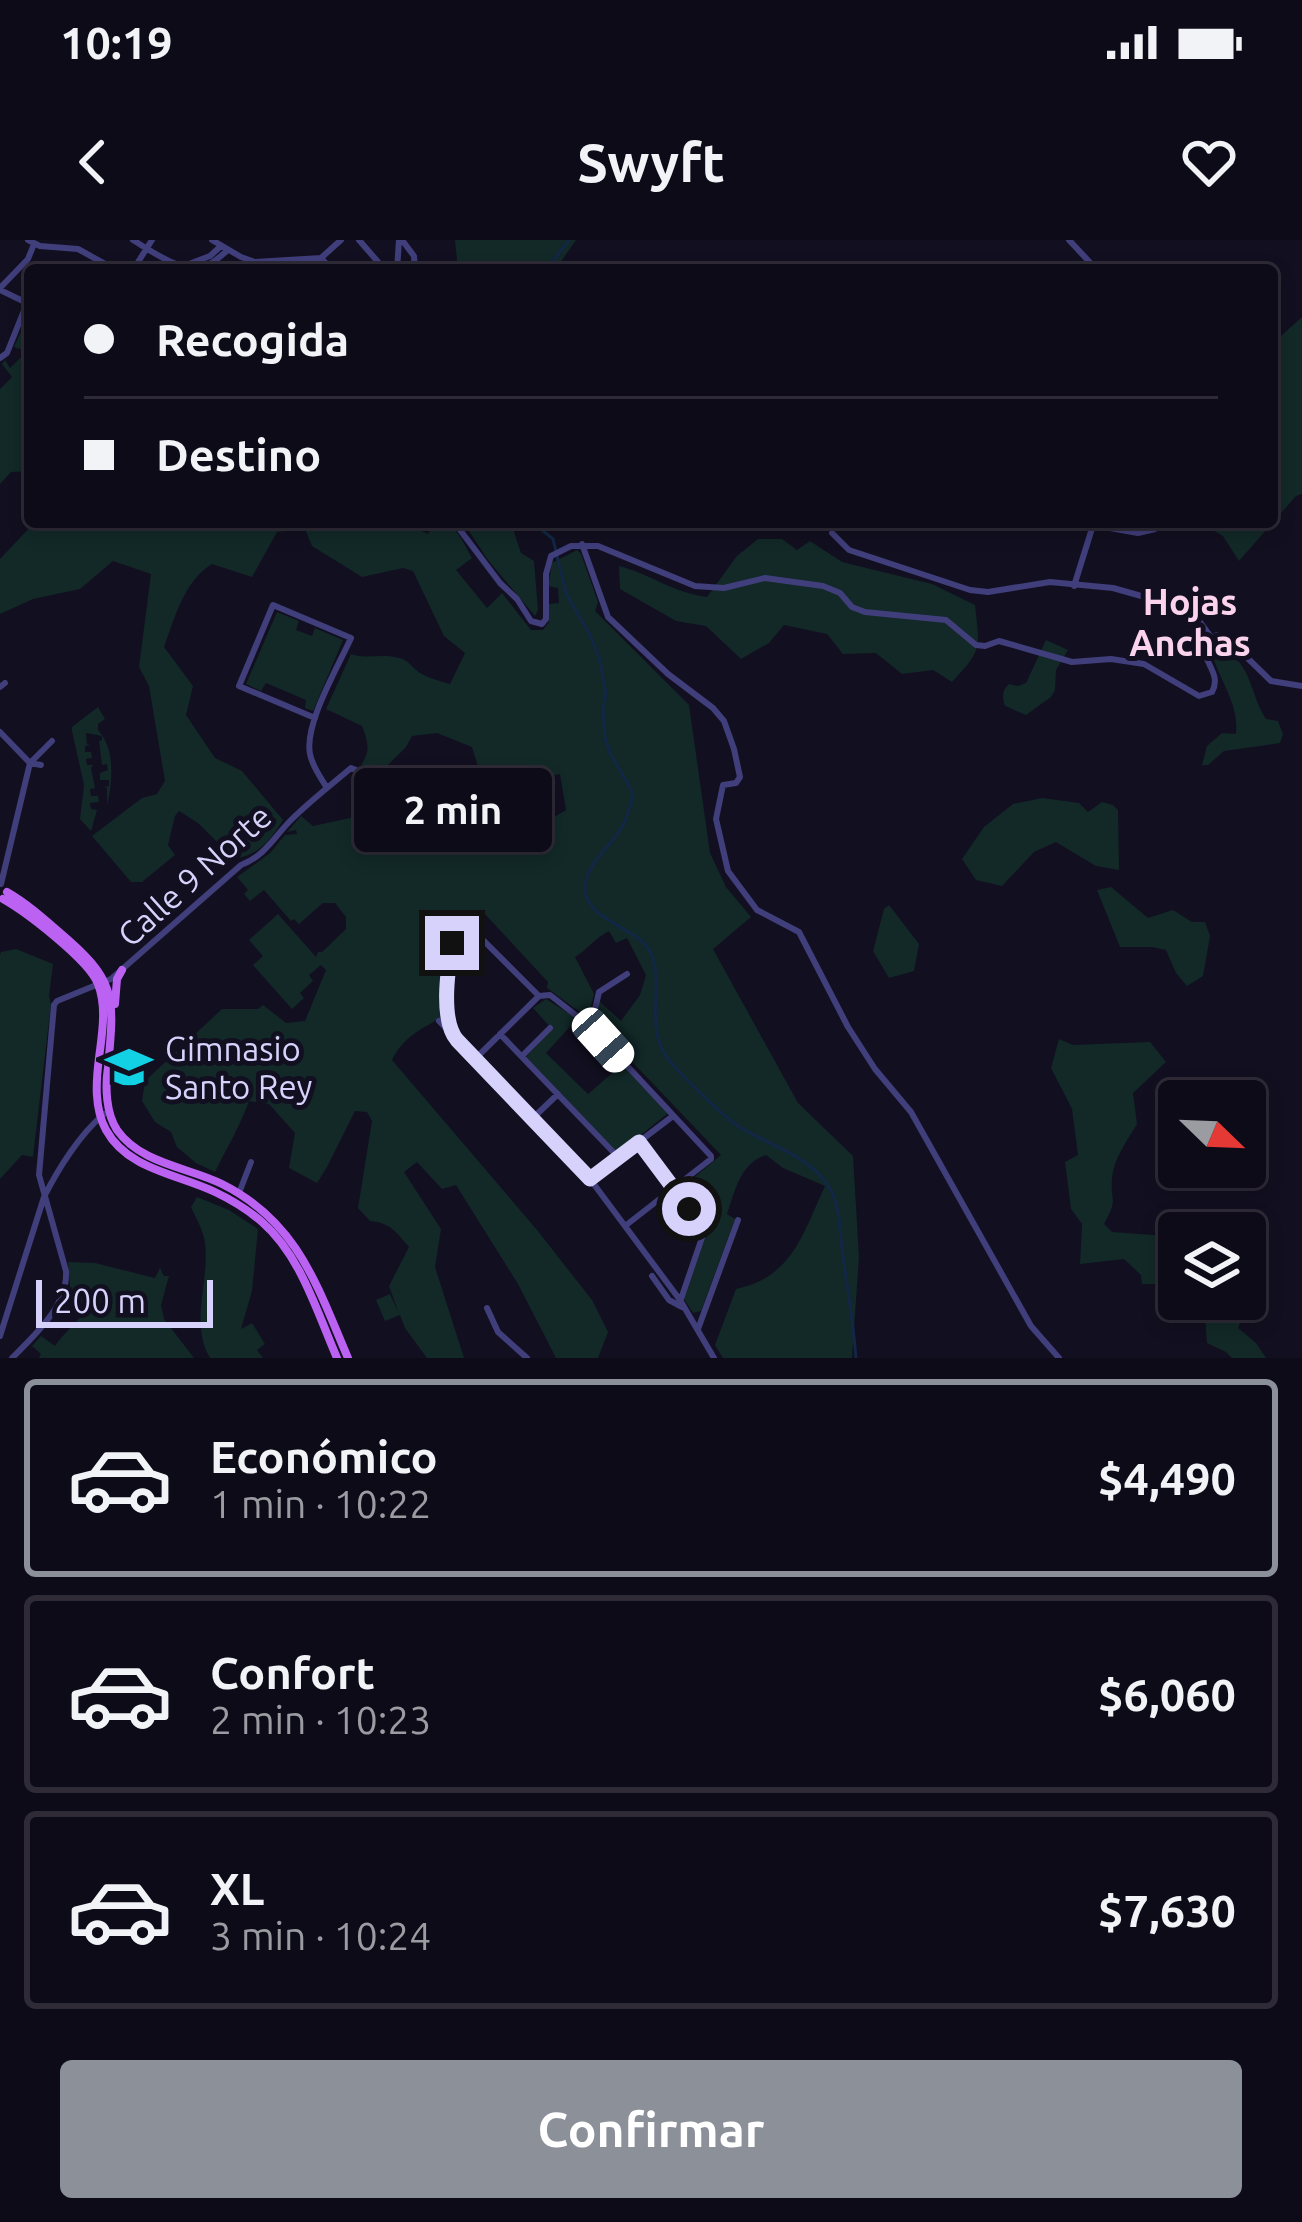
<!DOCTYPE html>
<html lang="es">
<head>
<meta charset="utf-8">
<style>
	:root { --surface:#0e0b18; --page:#1c1925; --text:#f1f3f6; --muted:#9b9ba2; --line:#2e2b37; --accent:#8c9099 }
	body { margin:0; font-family:Ubuntu,sans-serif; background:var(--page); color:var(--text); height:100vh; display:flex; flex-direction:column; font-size:45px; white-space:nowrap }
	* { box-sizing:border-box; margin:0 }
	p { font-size:39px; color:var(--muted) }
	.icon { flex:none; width:66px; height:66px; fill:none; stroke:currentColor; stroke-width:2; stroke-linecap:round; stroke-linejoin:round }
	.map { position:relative; height:1118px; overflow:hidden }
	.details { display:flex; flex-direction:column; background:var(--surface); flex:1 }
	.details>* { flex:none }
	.banner { position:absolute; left:24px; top:24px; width:1254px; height:264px; border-radius:12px; box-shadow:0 6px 18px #0003,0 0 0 3px var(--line); display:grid; align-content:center; height:264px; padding:0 60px; background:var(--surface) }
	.needle { width:78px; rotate:113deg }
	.tools { position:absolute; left:1158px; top:840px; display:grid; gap:24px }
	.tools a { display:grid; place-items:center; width:108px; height:108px; border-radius:12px; background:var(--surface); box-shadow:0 6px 18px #0003,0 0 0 3px var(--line); font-size:60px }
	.scale { position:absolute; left:36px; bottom:30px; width:177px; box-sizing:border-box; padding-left:12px; border:6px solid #d6d2fb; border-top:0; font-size:33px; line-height:42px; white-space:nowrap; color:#d6d2fb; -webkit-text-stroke:9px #120f20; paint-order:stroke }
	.end { position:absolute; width:54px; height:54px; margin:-27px; border:15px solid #d6d2fb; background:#111; box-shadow:0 0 0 6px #111 }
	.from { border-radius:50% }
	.bubble { position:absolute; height:84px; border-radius:12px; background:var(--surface); box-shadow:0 6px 18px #0003,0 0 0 3px var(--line); font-size:39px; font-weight:600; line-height:84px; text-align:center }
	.car { position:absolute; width:36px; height:72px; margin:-36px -18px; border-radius:15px; box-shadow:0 0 9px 3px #0007; background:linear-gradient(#fff 24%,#345 0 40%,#fff 0 76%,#345 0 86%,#fff 0) }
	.banner b { display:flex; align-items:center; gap:42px; height:114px; font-size:45px }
	.banner b+b { border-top:3px solid var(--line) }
	.banner i { width:30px; height:30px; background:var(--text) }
	ul { padding:21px 0 0; list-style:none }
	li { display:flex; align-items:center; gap:36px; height:198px; margin:0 24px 18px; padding:0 36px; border:6px solid var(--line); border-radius:12px }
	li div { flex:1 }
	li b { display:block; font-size:45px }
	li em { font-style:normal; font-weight:600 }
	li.active { border-color:var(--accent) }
	li>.icon { width:108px; height:108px; stroke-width:1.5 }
	.action { display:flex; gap:24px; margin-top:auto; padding:24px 60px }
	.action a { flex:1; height:138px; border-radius:12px; background:var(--accent); color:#fff; font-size:48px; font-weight:600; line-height:138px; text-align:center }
	.status { display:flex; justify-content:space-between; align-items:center; height:84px; padding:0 60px; background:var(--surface); direction:ltr }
	.status svg { height:33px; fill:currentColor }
	header { display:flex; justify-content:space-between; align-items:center; height:156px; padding:0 60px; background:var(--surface); font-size:54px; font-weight:600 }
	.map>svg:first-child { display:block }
</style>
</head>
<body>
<div class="status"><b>10:19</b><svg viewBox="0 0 49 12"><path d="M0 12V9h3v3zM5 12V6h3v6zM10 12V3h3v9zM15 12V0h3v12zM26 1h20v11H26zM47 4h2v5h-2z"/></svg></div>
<header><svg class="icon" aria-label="back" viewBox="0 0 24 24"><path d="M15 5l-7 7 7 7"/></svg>Swyft<svg class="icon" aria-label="heart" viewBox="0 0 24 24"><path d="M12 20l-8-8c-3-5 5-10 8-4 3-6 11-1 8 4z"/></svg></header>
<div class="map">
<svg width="1302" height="1118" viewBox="0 0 1302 1118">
	<rect width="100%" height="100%" fill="#120f20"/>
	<path fill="#122928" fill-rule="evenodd" d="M455 0H576L555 30H458Z
		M1302 77V254L1296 256 1239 321 1223 296 1199 282H1272V104Z
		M23 87 30 90V231L11 232 0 244V149L12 137 2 124 5 120 10 128 20 118H23L26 111 14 107Z
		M35 282H403L428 294 434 282C456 282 462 300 472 318L456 330 487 368 502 353 531 390H543L549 382 548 364 559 363 558 348 548 346 552 323 577 310 581 314 598 362 595 371 689 465 710 613 726 647 751 677 713 709 798 863 853 916 859 1017 852 1118H723L715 1105 736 1049C793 1037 803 993 825 946L783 928 766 915C740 923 735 951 727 974L735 979 701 1071 693 1073 684 1059 708 990 679 950 721 915 598 786 599 761 621 781 640 755 646 735 627 698 616 703 609 691C593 700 589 708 575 717L594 754 588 778 547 748 548 742 483 672 470 679 448 700 443 752 445 782 442 778C422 787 402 799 392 820L537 990 592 1060 608 1092 598 1118H556L518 1044 456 945 442 949 417 922 404 932 441 989 435 1027 464 1118H427L405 1088 400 1075 385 1081 376 1060 390 1054 399 1074 389 1046 409 1007C396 992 391 983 370 981L358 968 372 881 367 872 355 871 327 927 317 943 289 928 295 893 269 864 249 861C240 886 227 908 215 932L196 923 177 907 171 892 155 882 142 861 145 841 222 769H258L263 765 286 783 305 781 326 730 321 725 309 735 313 741 300 753 304 758 292 769 253 725 263 716 249 700 278 674 316 717 318 712H322L346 689V677L335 663H323L299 684 294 679 291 681 264 650 250 661 244 654 248 650 237 637 270 613 285 595 297 594 296 590 287 592 301 576 313 586 485 549 472 507 437 493 412 496 406 507 388 525H361C371 511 368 502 362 486L326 469 351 414C367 420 382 413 399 418 411 421 412 429 422 434 430 439 441 441 450 444L465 413 444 396 413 331 403 328 362 337 312 306 305 289 277 292 252 337 212 324C184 341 175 377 164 407L193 446 186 475 215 518 242 531 283 580C269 602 260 614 234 619L198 583 179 571 175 576 168 605 175 615 142 642H131L92 596 142 558 157 554 165 541 149 446 139 427 151 334 113 321 80 349 33 359 0 374V319ZM560 534 566 570 544 583 519 561 526 542Z
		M463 282H516L514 292 521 313 534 321 538 370 535 376 488 320Z
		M758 299H782L797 310 810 301 842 322 932 344 975 365C980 409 982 410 952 442L933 430 902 434 876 413 843 414 827 394 784 385 769 403 741 419 706 386 676 381 620 349 619 326C653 335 671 352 707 357L737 316Z
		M277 372 299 381 296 390 312 396 315 388 343 400 313 471 305 468 306 460 266 443 261 451 246 444Z
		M1046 400 1068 410 1056 430 1055 450 1051 457 1026 475 1005 466C1002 457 1002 450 1009 444L1018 446 1026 443Z
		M1225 410C1253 427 1250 455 1266 479L1278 481 1283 494 1280 503 1224 511 1208 525H1202L1207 506 1222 493 1236 494C1239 464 1221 443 1213 417L1218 411Z
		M98 467 105 479 98 484V490C115 508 113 540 107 565V548L104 547 109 546V540H100V533L108 530 107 524 102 525 99 501 102 500V496L86 493 87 504 90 505 85 506V512H91L92 518 86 519 87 525H93L91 528 95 548 90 549 91 556H98L99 562 90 563 91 569 97 570 91 591 80 579 84 545 72 491V487Z
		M1042 558 1079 563 1088 572 1102 562 1113 565 1118 570 1119 630 1096 626 1056 602 1034 612 1002 646 976 640 962 619 984 587 1013 564Z
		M1111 647 1148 678 1173 670 1192 682H1205L1210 696 1203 736 1187 746 1176 733 1166 710 1152 707H1120L1097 650Z
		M889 665 919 704 914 731 889 738 873 711 884 669Z
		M16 709 53 724 49 756 51 764 33 917 22 915 0 939V715L1 712Z
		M546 759 573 776 575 781 546 813 588 854 625 822 670 867 667 874 621 911 615 910 526 817 552 789 533 768Z
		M1059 799 1073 805 1150 802 1166 822 1133 853 1137 884C1127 901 1114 918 1112 938 1110 963 1119 957 1104 984L1112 992 1167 996 1179 1006V1013L1165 1020 1164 1044H1142L1141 1035 1124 1019 1080 1024 1082 984 1071 969 1065 922 1078 915 1072 869 1051 828Z
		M197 957 229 970 258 989 252 1051 241 1089 252 1083 265 1104 257 1110 263 1118H210C189 1083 210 1042 205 1003 204 992 196 978 191 967Z
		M68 1022 95 1023 155 1038 160 1028 164 1036H169L161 1065 164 1079 194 1118H39L41 1114 32 1106 41 1096 55 1106C63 1094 75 1084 85 1072L67 1056 70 1046Z
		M1179 1045V1059H1245V1048L1250 1059 1238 1088 1256 1103 1266 1118H1232L1226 1112 1207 1103 1205 1077 1176 1059 1172 1052Z"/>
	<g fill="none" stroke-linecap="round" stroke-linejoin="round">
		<path stroke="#122745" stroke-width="3" d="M546 30 569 0
			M532 282 553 299 566 353 591 397 600 421 606 454 603 470 605 498 610 513 633 553C631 565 628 576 622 587 612 605 583 627 585 649 588 682 635 686 649 710 666 737 644 783 666 816 678 833 721 874 738 886 768 905 819 919 833 955 840 970 840 992 842 1009 847 1045 853 1081 856 1118"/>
		<path stroke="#403e7b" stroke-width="6" d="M28 0 40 6 78 9 116 30
			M133 0C151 11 180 32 202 27 212 25 221 16 228 10
			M212 0 241 17 255 22 321 18 341 0
			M359 0 385 30
			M402 0 414 16 415 30
			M1069 0 1097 30
			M321 18 332 30
			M189 24 210 16 221 6
			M133 30 152 0
			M397 30 399 0
			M0 48 28 19 34 4
			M0 50 27 63 7 113 0 118
			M454 282 500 343 517 359 531 381 542 384 546 379V334L551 316 571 306H598L695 346 724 348 765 338 823 346 840 353 852 367 865 372 946 380 976 405 985 406 999 401 1072 422 1111 419 1144 424 1199 456 1212 452C1222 434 1203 423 1204 405L1217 395 1229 400 1271 441 1302 446
			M1093 285 1138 293 1155 289
			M832 293 849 310 970 350 988 352 1050 342 1113 348 1166 363 1197 378 1211 397
			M582 304 608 377 668 434 713 468 724 481 734 509 740 537 736 543 723 545 716 579 728 631 757 670 799 692 848 787 875 829 911 872 1031 1086 1059 1118
			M1074 346 1094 282
			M0 447 5 443
			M315 478 239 446 273 365 351 398C338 427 304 484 310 514 312 526 321 538 327 548
			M0 492 30 523 41 525
			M1 644 30 523 52 501
			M439 781 590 939 680 1060 714 1118
			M449 787 447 747 452 703 469 686 539 756
			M591 787 599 752 627 734
			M500 794 618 917
			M523 815 550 788
			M475 819 539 756 550 755 591 787 711 916V919L625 986
			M533 878 558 854
			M639 902 704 992 681 1059
			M590 939 673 876
			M239 953 251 922
			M652 1036 669 1060 682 1067
			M487 1068 498 1092 527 1118
			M698 1089 738 980
			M0 1096 44 957C58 929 80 894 104 874
			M12 1118C35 1095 68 1065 66 1031L39 935 54 765 57 761 111 739 241 625C265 616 274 597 291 580 310 561 331 545 351 528L356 530"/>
		<path stroke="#bc62f2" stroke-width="8" d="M7 652C26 663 42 677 58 691 116 740 115 754 108 827 105 847 106 873 117 890 141 924 188 927 222 944 298 982 317 1046 348 1118
			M3 659C26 672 89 720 98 744 107 767 102 794 99 818 96 841 94 868 106 890 128 930 178 934 215 952 232 960 248 970 262 982 301 1016 317 1072 337 1118
			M115 764 117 739 122 730"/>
	</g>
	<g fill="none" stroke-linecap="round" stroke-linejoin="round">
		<path stroke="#d6d2fb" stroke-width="15" d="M452 703C448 729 440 780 457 800L590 939 639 902 689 969"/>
	</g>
	<defs>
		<symbol id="university-bare" viewBox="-9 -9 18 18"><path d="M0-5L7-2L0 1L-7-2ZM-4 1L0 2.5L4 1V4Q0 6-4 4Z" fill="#13d1e5" stroke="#120f20" stroke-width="2.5" paint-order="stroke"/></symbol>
	</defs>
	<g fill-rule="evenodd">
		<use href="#university-bare" x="96" y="794" width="66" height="66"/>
	</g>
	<g text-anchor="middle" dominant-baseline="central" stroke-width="10" stroke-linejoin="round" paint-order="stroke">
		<g font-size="33" fill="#d6d2fb" stroke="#120f20">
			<text transform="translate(194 635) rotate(-42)">Calle 9 Norte</text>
		</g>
		<g font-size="33" fill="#d6d2fb" stroke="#120f20" text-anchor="start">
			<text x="165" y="808">Gimnasio<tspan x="165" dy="38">Santo Rey</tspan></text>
		</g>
		<g font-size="36" font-weight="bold" fill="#fbd3ed" stroke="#120f20">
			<text x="1190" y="361">Hojas<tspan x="1190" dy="41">Anchas</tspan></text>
		</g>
	</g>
</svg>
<div class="tools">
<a><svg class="needle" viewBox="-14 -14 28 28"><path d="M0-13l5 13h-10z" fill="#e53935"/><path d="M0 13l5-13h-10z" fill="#9b9ba2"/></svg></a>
<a><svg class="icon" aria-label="layers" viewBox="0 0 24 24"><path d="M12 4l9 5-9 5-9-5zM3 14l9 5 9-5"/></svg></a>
</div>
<div class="scale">200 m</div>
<i class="end from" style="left:689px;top:969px"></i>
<i class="end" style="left:452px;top:703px"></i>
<div class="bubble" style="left:354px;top:528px;width:198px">2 min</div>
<i class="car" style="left:603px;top:800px;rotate:138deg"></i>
<div class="banner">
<b><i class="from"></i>Recogida</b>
<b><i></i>Destino</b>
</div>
</div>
<section class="details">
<ul>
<li class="active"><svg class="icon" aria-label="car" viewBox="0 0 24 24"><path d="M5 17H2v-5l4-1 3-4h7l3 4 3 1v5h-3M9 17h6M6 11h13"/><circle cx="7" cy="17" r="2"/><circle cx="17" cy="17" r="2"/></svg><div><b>Económico</b><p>1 min · 10:22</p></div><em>$4,490</em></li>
<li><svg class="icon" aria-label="car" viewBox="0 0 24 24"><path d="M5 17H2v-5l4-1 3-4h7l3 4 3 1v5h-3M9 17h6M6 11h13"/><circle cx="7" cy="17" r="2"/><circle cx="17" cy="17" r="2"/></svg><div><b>Confort</b><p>2 min · 10:23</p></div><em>$6,060</em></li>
<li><svg class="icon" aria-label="car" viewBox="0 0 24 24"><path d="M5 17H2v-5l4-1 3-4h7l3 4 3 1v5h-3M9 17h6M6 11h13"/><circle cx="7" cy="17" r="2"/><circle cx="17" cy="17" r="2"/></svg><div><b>XL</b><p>3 min · 10:24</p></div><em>$7,630</em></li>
</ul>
<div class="action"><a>Confirmar</a></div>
</section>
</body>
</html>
